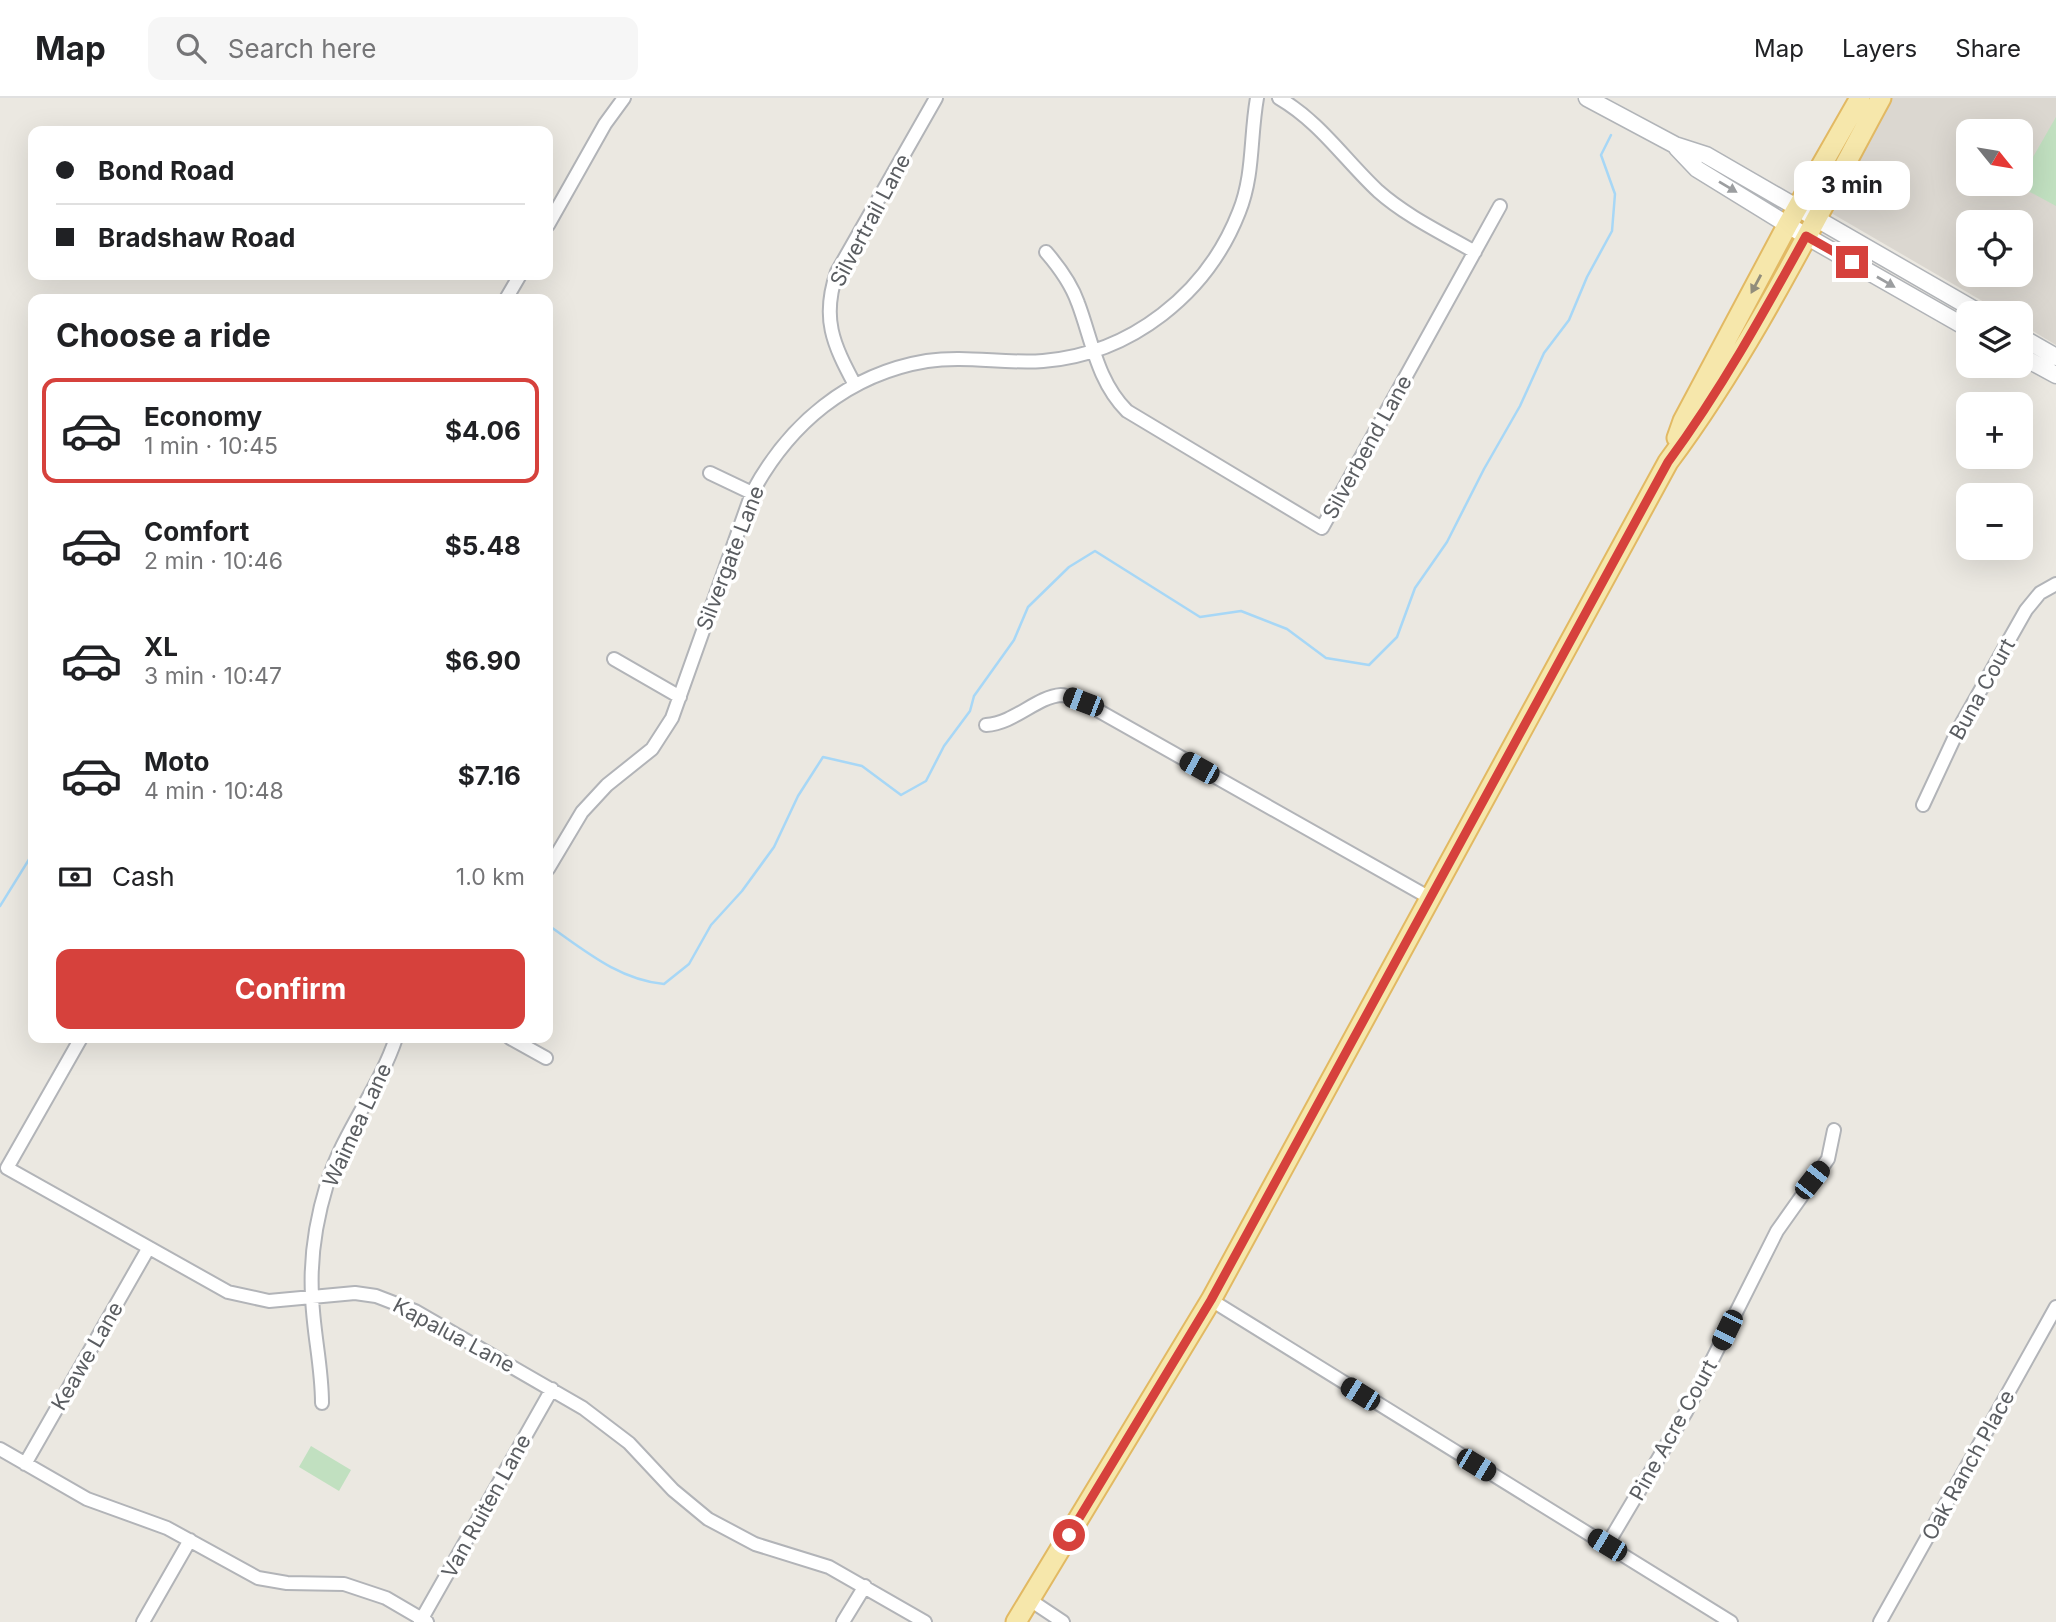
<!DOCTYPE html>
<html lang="en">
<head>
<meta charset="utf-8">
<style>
	:root { --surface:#fff; --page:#f6f6f6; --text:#202124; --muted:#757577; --line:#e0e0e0; --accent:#d6413c }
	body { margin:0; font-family:Inter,sans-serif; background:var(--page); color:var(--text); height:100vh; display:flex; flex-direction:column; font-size:26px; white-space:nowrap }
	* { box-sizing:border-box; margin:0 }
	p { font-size:23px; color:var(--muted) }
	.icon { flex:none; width:38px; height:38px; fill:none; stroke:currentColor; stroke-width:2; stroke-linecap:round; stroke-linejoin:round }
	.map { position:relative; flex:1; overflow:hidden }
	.panel { position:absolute; left:28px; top:196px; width:525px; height:749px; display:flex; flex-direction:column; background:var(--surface); border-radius:14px; box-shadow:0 7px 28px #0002 }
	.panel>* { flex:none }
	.hud { position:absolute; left:28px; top:28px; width:525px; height:154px; border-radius:14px; box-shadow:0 7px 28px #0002; display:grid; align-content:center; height:154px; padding:0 28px; background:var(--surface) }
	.needle { width:46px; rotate:120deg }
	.buttons { position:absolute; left:1956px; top:21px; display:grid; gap:14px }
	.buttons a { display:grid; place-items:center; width:77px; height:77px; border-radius:14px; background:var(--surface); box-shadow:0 7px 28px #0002; font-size:35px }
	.end { position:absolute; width:32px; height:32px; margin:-16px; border:9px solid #d6413c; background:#fff; box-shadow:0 0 0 4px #fff }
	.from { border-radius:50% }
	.bubble { position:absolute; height:49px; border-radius:14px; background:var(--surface); box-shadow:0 7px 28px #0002; font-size:23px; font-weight:700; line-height:49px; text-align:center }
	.car { position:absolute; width:21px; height:42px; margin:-21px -10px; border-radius:9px; box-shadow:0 0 5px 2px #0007; background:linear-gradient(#222 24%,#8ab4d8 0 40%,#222 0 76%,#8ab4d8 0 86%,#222 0) }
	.hud b { display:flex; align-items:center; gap:24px; height:66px; font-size:26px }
	.hud b+b { border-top:2px solid var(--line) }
	.hud i { width:18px; height:18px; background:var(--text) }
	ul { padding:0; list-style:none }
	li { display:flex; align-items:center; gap:21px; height:105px; margin:0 14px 10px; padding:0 14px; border:4px solid transparent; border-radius:14px }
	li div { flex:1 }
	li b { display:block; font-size:26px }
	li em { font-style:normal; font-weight:700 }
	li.on { border-color:var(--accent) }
	li>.icon { width:63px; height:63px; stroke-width:1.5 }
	h2 { padding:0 28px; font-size:32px; line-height:84px }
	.pay { display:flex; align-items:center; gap:18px; height:77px; padding:0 28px; font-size:26px }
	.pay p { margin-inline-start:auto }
	.cta { display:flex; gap:14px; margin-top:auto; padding:14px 28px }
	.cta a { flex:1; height:80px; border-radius:14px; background:var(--accent); color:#fff; font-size:28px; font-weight:700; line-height:80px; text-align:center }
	header { display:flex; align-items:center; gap:42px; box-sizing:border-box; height:98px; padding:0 35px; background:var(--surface); border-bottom:2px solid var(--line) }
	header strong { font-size:33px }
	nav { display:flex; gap:38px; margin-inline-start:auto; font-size:24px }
	.search { width:490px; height:63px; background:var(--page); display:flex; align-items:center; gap:18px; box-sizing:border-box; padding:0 24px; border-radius:14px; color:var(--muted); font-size:26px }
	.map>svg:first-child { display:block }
</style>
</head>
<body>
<header>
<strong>Map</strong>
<div class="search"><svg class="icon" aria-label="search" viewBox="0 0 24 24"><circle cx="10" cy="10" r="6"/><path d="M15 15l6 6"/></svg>Search here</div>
<nav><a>Map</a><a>Layers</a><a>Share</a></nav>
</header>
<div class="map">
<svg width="2056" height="1524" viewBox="0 0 2056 1524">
	<rect width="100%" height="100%" fill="#ebe8e1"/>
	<path fill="#dbd7d0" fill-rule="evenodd" d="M1892 0H2056V247L2021 226V215H2003L1826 112ZM1969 33H2021V86H1969ZM1969 124H2021V177H1969Z"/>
	<path fill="#c1e0c0" d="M2056 19V108L2017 87 2021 86V80Z
		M311 1348 351 1372 339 1393 299 1369Z"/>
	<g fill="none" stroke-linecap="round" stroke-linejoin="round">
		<path stroke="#a7d7f6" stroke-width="2.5" d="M0 808 33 755
			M548 827C584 852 619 882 664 886L689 866 711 827 742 793 774 749 798 698 823 659 862 668 901 697 926 683 944 648 970 613 974 598 1014 542 1028 509 1069 469 1095 453 1200 519 1241 513 1287 531 1326 560 1369 567 1397 539 1415 490 1447 444 1484 371 1520 308 1544 255 1569 222 1587 179 1612 133 1615 96 1601 57 1611 37"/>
		<defs>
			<path id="minor" d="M1279 0C1320 24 1344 61 1378 93 1406 118 1442 135 1475 154
				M548 127 605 26 624 0
				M1046 154C1059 169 1071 185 1078 205 1092 242 1097 283 1127 313L1322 430 1500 108
				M506 201 520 177
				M855 287C833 246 821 220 837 174L936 0
				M710 375 752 395
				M614 561 680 599
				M986 627C1015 625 1036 599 1061 597 1068 597 1076 602 1083 604L1430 800
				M1923 707 1958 632 2026 512 2040 495 2056 486
				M548 771 582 714 607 687 652 651 672 620 752 395C789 326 848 276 927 263 966 257 1004 266 1043 263 1131 256 1207 196 1239 114 1254 77 1250 39 1257 0
				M81 940 7 1070 228 1194 269 1203 355 1195 376 1198 415 1213 583 1310 629 1345 673 1392 708 1421 755 1446 829 1469 925 1524
				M510 940 546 960
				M1211 1202 1731 1524
				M322 1305C322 1268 313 1234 312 1197 310 1160 316 1122 327 1086 343 1034 379 991 396 940
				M0 1351 87 1401 167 1430 258 1480 287 1485 344 1486 386 1500 427 1524
				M25 1366 148 1151
				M1607 1447 1686 1314 1777 1133 1828 1061 1834 1032
				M1030 1502 1063 1524
				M143 1524 190 1442
				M420 1524 552 1291
				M843 1524 865 1488
				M1880 1524 2056 1209"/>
			<path id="secondary" d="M1587 0 1675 47 1706 57 1980 215
				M1677 50 1697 71 1806 138 1969 231
				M2021 239 2056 259
				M2021 258 2056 277"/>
			<path id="primary" d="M1677 340 1683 323 1788 126 1860 0
				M1016 1524 1211 1202 1668 364C1752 251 1814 123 1881 0"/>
		</defs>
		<use href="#minor" stroke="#b2b4b8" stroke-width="16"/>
		<use href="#secondary" stroke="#b1b4b8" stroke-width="19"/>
		<use href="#primary" stroke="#e2b963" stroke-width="23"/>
		<use href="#minor" stroke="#fff" stroke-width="12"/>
		<use href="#secondary" stroke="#fff" stroke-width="16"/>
		<use href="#primary" stroke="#f6e7ab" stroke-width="19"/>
	</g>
	<defs><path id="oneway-solid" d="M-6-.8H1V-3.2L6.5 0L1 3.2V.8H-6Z" transform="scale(1.75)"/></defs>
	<g fill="#9c9ea0">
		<use href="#oneway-solid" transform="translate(1728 89) rotate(31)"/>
		<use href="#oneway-solid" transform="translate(1886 184) rotate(30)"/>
	</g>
	<use fill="#918d7b" href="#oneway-solid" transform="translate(1756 186) rotate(118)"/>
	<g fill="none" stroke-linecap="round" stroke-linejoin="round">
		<path stroke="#d6413c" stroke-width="9" d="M1069 1437 1211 1202 1668 364C1721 292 1763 216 1806 138L1852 164"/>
	</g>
	<g text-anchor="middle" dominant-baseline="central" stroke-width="7" stroke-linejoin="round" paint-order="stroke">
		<g font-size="21" fill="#5a5d61" stroke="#fff">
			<text transform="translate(870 122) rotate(-62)">Silvertrail Lane</text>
			<text transform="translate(1367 349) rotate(-61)">Silverbend Lane</text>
			<text transform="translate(730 460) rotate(-69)">Silvergate Lane</text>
			<text transform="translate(1982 591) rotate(-61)">Buna Court</text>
			<text transform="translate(357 1027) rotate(-65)">Waimea Lane</text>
			<text transform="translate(454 1237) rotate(28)">Kapalua Lane</text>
			<text transform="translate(87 1258) rotate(-60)">Keawe Lane</text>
			<text transform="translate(1673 1332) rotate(-61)">Pine Acre Court</text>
			<text transform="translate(1968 1367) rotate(-61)">Oak Ranch Place</text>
			<text transform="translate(486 1408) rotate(-61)">Van Ruiten Lane</text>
		</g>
	</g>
</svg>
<div class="buttons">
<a><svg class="needle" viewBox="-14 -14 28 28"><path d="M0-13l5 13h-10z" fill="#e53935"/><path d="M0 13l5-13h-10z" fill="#757577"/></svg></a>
<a><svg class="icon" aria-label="locate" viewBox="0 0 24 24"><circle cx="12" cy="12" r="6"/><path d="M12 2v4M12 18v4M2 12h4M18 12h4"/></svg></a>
<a><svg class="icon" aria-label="layers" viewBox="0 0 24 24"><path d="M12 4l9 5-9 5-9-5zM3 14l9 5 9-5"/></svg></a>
<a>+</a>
<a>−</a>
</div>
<i class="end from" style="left:1069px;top:1437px"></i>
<i class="end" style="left:1852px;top:164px"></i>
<div class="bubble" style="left:1794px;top:63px;width:116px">3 min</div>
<i class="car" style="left:1083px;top:604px;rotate:291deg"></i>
<i class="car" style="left:1199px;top:670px;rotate:299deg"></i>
<i class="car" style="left:1812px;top:1082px;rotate:38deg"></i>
<i class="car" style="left:1727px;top:1232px;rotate:206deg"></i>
<i class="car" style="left:1360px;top:1296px;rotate:302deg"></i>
<i class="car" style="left:1476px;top:1367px;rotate:121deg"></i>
<i class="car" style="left:1607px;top:1447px;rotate:301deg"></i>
<div class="hud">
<b><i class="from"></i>Bond Road</b>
<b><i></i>Bradshaw Road</b>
</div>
<section class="panel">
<h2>Choose a ride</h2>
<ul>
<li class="on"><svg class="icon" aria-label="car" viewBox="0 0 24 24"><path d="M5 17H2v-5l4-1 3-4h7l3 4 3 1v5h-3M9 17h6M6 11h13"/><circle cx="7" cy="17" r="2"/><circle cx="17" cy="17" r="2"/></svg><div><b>Economy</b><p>1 min · 10:45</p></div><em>$4.06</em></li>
<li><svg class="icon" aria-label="car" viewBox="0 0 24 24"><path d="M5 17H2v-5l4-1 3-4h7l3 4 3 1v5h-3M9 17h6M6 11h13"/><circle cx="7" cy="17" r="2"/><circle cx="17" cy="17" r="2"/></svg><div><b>Comfort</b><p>2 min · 10:46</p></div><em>$5.48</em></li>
<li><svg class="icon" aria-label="car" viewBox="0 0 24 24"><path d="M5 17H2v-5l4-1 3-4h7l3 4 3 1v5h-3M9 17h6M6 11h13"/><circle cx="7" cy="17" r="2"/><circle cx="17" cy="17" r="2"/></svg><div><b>XL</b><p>3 min · 10:47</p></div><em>$6.90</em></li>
<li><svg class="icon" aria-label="car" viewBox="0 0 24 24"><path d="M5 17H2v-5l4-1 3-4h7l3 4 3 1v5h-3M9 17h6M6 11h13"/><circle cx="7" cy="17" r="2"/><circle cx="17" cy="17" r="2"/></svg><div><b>Moto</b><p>4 min · 10:48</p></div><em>$7.16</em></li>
</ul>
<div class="pay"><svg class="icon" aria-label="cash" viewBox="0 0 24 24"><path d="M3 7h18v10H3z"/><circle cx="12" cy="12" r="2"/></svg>Cash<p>1.0 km</p></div>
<div class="cta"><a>Confirm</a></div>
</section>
</div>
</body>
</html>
